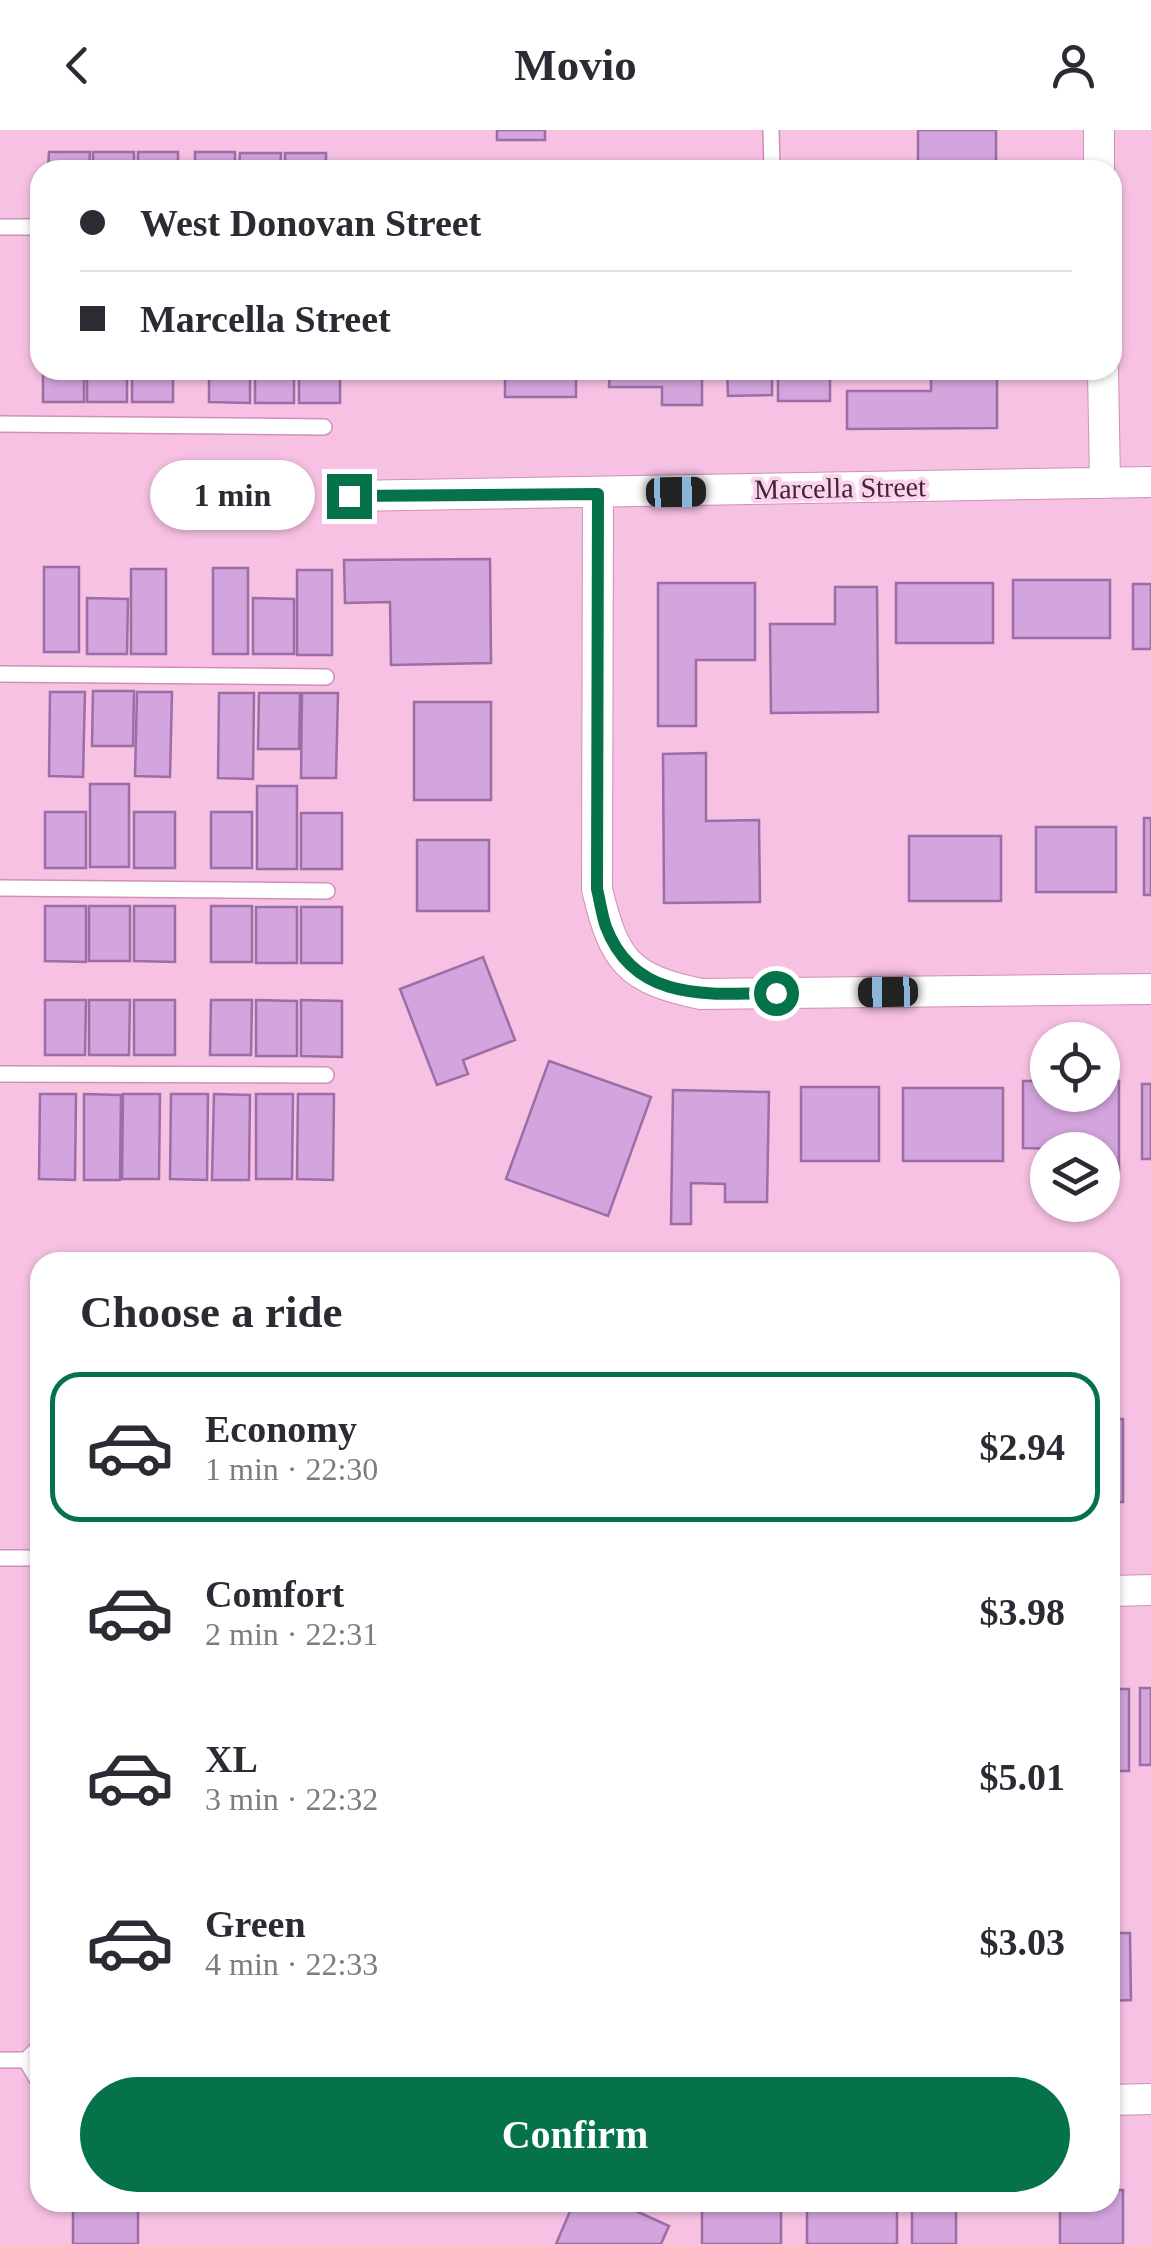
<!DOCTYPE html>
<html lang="en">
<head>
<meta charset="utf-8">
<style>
	:root { --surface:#fff; --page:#f7f7f7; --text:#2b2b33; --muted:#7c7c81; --line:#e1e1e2; --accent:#05724a }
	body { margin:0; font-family:"Times New Roman",serif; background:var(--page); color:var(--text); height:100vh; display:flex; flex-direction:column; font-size:38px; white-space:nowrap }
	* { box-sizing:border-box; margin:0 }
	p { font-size:32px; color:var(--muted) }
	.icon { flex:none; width:55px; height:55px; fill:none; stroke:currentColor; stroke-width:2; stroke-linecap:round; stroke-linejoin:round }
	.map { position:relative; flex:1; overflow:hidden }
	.side { position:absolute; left:30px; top:1122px; width:1090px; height:960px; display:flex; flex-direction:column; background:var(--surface); border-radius:30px; box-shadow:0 2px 8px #0004 }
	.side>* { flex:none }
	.hud { position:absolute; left:30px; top:30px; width:1092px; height:220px; border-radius:30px; box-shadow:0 2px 8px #0004; display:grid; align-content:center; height:220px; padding:0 50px; background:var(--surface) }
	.controls { position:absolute; left:1030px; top:892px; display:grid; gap:20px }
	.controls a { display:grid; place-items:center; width:90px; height:90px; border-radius:50%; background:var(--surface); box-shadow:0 2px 8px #0004; font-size:50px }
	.end { position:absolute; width:45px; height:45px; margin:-22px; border:12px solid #05724a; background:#fff; box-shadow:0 0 0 5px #fff }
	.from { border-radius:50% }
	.bubble { position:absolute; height:70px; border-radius:35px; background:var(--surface); box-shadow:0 2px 8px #0004; font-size:32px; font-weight:700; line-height:70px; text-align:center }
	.car { position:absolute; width:30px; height:60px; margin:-30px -15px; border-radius:12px; box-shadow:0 0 8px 2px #0007; background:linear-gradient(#222 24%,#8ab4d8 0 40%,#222 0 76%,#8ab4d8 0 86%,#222 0) }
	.hud b { display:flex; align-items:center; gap:35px; height:95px; font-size:38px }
	.hud b+b { border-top:2px solid var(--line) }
	.hud i { width:25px; height:25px; background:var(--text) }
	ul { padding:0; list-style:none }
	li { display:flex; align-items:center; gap:30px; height:150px; margin:0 20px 15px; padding:0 30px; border:5px solid transparent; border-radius:30px }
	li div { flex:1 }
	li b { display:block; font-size:38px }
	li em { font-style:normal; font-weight:700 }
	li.selected { border-color:var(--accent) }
	li>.icon { width:90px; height:90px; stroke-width:1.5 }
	h2 { padding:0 50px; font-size:45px; line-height:120px }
	.button { display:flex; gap:20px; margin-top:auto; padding:20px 50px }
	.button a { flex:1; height:115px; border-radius:60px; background:var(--accent); color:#fff; font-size:40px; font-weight:700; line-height:115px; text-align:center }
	header { display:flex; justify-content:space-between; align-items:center; height:130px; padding:0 50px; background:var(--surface); font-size:45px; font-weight:700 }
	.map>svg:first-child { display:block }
</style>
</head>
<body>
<header><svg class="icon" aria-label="back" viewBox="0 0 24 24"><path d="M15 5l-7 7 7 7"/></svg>Movio<svg class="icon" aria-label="person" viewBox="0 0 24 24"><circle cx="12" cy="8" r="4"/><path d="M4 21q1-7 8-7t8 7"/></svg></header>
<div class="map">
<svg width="1151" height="2114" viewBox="0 0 1151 2114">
	<rect width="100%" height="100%" fill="#f7c1e3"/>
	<path fill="#d3a4dd" stroke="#9b6ea5" stroke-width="2.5" d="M497 0H545V10H497Z
		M918 0H996V40H918Z
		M49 22H90L89 40H48Z
		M93 22H134V40H93Z
		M138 22H178V40H138Z
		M195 22H235V40H195Z
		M240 23H281L280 40H239Z
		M285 23H326V40H285Z
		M43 240H84V272H43Z
		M87 240H127V272H87Z
		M132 240H173V272H132Z
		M209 240H250V273L209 272Z
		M255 240H294V273H255Z
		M299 240H340V273H299Z
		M505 240H576V267H505Z
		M610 240H702V275H662V257H609Z
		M727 240H772V265L728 266Z
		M778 240H830V271H778Z
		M931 240H997V298L847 299V261H931Z
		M490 429 491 533 391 535 390 472 345 473 344 430Z
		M44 437H79V522H44Z
		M213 438H248V524H213Z
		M131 439H166V524H131Z
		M297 440H332V525H297Z
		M1013 450H1110V508H1013Z
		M658 453H755V530H696V596H658Z
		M896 453H993V513H896Z
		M1133 454H1151V519H1133Z
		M835 457H877L878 582 771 583 770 494H835Z
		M87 468 128 469 127 524H87Z
		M253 468 294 469V524H253Z
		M93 561H134L133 616H92Z
		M50 562H85L83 647 49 646Z
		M137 562H172L170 647 135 646Z
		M219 563H254L253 649 218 648Z
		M259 563H300L299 619H258Z
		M302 563H338L336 648H301Z
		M414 572H491V670H414Z
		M706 623V691L759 690 760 772 664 773 663 624Z
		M90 654H129V737H90Z
		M257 656H297V739H257Z
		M45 682H86V738H45Z
		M134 682H175V738H134Z
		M211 682H252V738H211Z
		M301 683H342V739H301Z
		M1144 688H1151V765H1144Z
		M1036 697H1116V762H1036Z
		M909 706H1001V771H909Z
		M417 710H489V781H417Z
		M45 776H86V832L45 831Z
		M89 776H130V831H89Z
		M134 776H175V832L134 831Z
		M211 776H252V832H211Z
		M256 777H297V833H256Z
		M301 777H342V833H301Z
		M483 827 515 910 463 930 468 944 437 955 400 859Z
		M45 870H86L85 925H45Z
		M89 870H130L129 925H89Z
		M134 870H175V925H134Z
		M211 870H252L251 925H210Z
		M256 870 297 871V926H256Z
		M301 870 342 871V927L301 926Z
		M549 931 651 967 608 1086 506 1049Z
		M1023 951H1048V965H1102V951H1119V1042H1102V1020L1023 1018Z
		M1142 954H1151V1029H1142Z
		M801 957H879V1031H801Z
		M903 958H1003V1031H903Z
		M673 960 769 962 767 1072H725V1054L691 1053V1094H671Z
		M40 964H76L75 1050 39 1049Z
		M84 964 121 965 120 1050H84Z
		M123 964H160L159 1049H122Z
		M171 964H208L207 1050 170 1049Z
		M214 964 250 965 249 1050H212Z
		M256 964H293L292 1049H256Z
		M298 964H334L333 1050 297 1049Z
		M37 1283H40V1364H37Z
		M1110 1289H1123V1372H1110Z
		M1140 1558H1151V1635H1140Z
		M1110 1559H1129V1641H1110Z
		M1110 1803H1130L1131 1870 1110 1871Z
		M1110 2060H1123V2114H1060V2072H1110Z
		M73 2072H138V2114H73Z
		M574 2072H616L669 2096 661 2114H556Z
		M702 2072H781V2114H702Z
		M807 2072H897V2114H807Z
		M912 2072H956V2114H912Z"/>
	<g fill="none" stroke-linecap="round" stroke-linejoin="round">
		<defs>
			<path id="lane" d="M771 0 772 40
				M0 97H40
				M0 294 324 297
				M0 544 326 547
				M0 758 327 761
				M0 944 326 945
				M0 1428H40
				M0 1930H26L40 1916
				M26 1930 37 1949H40"/>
			<path id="street" d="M1099 0V40
				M1103 240 1105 353
				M598 364 597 759C614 831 628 849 701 864L1151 859
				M349 366 1151 352
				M1110 1461 1151 1460
				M1110 1970 1151 1969"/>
		</defs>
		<use href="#lane" stroke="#d08fb9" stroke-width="18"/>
		<use href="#street" stroke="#d08fb9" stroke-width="32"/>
		<use href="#lane" stroke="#fff" stroke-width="15"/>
		<use href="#street" stroke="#fff" stroke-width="30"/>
	</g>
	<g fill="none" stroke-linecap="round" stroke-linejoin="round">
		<path stroke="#05724a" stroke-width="12" d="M349 366 598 364 597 759C600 771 602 786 606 797 635 873 709 864 776 863"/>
	</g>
	<g text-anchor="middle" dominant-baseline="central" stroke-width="8" stroke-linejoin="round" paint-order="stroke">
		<g font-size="28" fill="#3f2536" stroke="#fcd3ec">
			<text transform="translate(840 358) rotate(-1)">Marcella Street</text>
		</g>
	</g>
</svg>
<div class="controls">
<a><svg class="icon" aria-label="locate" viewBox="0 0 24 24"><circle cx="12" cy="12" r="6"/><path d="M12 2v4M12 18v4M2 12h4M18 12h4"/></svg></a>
<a><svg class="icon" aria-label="layers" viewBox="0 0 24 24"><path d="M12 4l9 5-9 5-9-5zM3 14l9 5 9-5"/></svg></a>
</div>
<i class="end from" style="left:776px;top:863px"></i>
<i class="end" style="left:349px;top:366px"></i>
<div class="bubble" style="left:150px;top:330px;width:165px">1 min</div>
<i class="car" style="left:676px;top:362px;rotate:89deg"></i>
<i class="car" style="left:888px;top:862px;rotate:269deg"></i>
<div class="hud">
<b><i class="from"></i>West Donovan Street</b>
<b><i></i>Marcella Street</b>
</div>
<section class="side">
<h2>Choose a ride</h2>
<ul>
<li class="selected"><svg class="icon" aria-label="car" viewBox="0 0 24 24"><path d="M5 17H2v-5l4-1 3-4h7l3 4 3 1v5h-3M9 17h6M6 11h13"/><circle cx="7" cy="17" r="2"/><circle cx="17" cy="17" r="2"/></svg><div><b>Economy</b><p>1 min · 22:30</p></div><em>$2.94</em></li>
<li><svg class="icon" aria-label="car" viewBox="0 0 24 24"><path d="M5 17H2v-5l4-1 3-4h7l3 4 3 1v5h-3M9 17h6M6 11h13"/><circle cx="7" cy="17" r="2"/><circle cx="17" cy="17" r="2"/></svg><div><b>Comfort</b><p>2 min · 22:31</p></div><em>$3.98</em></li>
<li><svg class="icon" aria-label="car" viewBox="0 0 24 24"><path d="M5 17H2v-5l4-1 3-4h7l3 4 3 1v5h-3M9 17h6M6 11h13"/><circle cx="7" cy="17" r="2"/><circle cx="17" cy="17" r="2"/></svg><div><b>XL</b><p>3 min · 22:32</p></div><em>$5.01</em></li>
<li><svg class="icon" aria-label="car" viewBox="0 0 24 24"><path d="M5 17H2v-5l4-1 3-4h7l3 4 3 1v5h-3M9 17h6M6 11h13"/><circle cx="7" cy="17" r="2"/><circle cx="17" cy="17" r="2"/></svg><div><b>Green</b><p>4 min · 22:33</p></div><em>$3.03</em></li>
</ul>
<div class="button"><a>Confirm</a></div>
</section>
</div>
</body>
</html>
